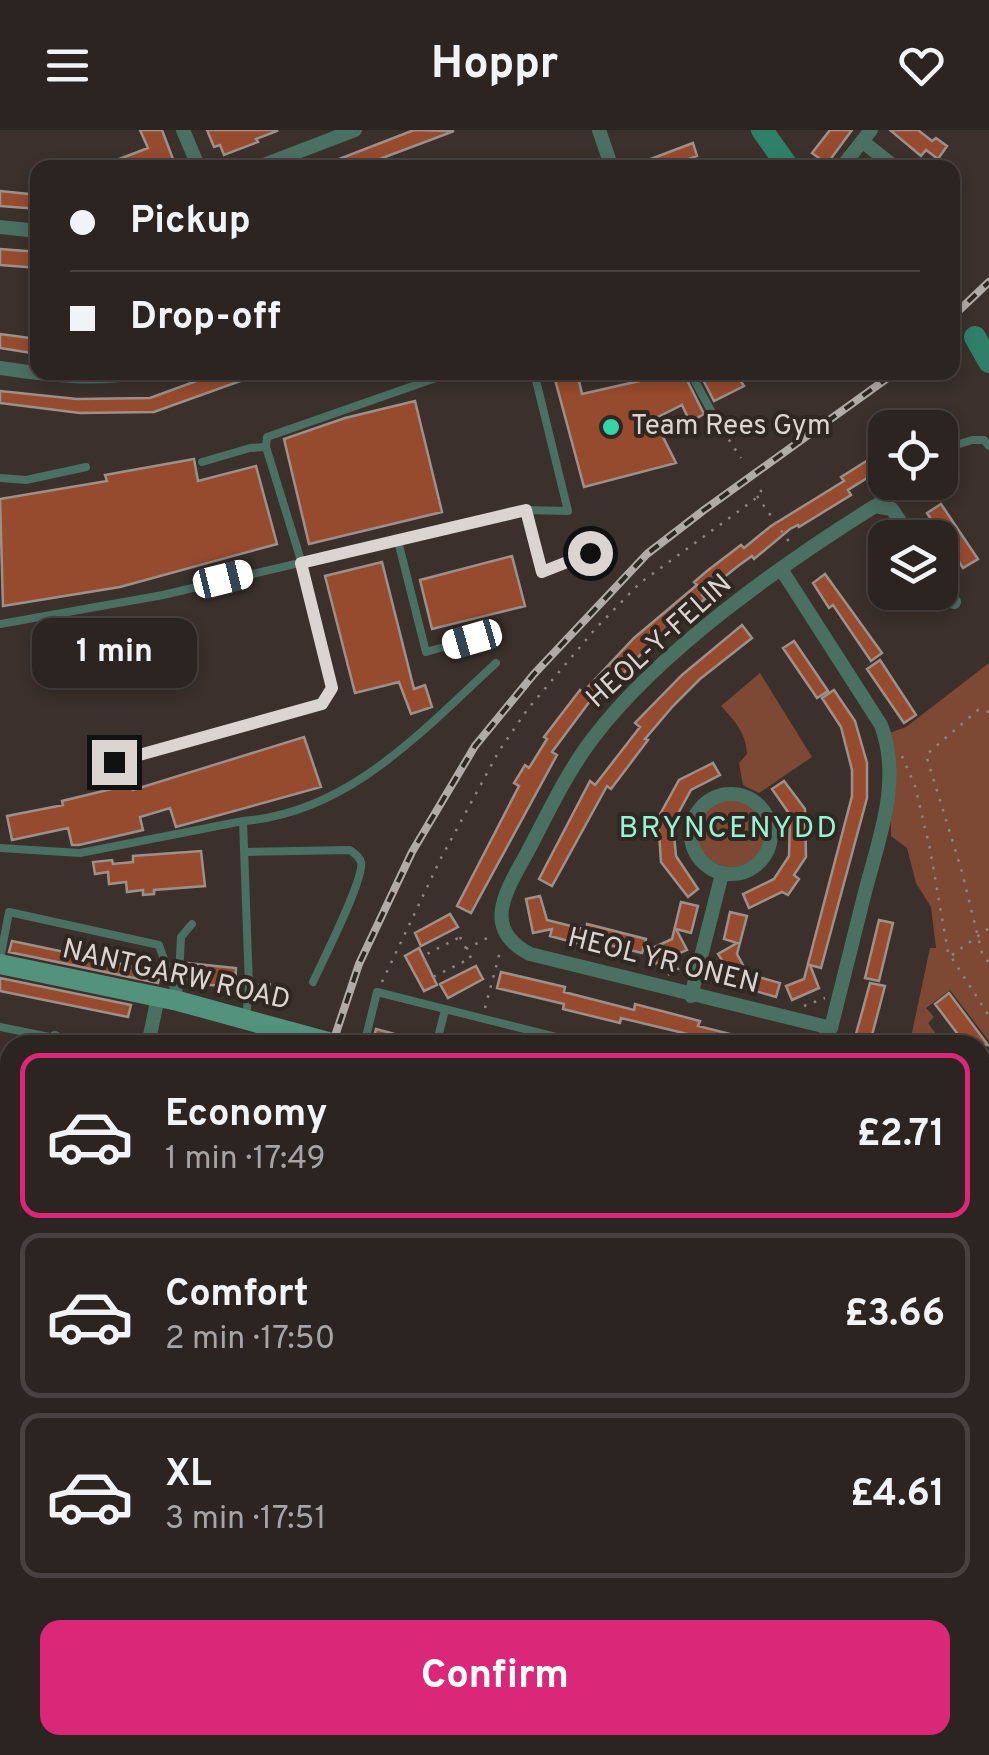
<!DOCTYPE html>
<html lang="en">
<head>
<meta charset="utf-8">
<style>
	:root { --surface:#2c2421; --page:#342c2a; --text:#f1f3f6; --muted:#a6a4a5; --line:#48413f; --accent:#db2777 }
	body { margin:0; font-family:Overpass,sans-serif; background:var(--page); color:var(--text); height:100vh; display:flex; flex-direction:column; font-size:38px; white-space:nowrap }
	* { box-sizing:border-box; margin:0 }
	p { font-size:32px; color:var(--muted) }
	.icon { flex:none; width:55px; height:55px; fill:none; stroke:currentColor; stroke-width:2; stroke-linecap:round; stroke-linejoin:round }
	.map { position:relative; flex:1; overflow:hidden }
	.panel { position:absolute; left:0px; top:905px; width:990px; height:720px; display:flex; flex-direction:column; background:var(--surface); border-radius:30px 30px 0 0; box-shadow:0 5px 15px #0003,0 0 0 2px var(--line) }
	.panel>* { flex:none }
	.banner { position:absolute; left:30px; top:30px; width:930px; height:220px; border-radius:20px; box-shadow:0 5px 15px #0003,0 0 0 2px var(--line); display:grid; align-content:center; height:220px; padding:0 40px; background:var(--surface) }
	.controls { position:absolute; left:868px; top:280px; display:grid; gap:20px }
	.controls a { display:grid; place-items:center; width:90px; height:90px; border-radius:20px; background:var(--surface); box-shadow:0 5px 15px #0003,0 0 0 2px var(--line); font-size:50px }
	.end { position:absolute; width:45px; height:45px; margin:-22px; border:12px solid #dbd4d1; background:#111; box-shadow:0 0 0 5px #111 }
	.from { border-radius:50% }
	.bubble { position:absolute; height:70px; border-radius:20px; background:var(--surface); box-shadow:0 5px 15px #0003,0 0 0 2px var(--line); font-size:32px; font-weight:700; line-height:70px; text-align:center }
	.car { position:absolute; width:30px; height:60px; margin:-30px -15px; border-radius:12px; box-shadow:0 0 8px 2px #0007; background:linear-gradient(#fff 24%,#345 0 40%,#fff 0 76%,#345 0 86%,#fff 0) }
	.banner b { display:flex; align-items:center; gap:35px; height:95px; font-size:38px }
	.banner b+b { border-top:2px solid var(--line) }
	.banner i { width:25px; height:25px; background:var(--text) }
	ul { padding:18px 0 0; list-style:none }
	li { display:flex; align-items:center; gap:30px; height:165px; margin:0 20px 15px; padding:0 20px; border:5px solid var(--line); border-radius:20px }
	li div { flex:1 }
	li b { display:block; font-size:38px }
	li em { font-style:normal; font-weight:700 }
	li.current { border-color:var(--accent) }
	li>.icon { width:90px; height:90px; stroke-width:1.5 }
	.button { display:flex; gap:20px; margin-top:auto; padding:20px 40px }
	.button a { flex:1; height:115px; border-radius:20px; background:var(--accent); color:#fff; font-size:40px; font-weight:700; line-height:115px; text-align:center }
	header { display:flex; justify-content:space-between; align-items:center; height:130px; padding:0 40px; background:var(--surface); font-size:45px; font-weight:700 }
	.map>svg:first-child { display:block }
</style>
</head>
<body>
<header><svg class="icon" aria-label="menu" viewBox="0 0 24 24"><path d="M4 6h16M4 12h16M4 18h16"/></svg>Hoppr<svg class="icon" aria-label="heart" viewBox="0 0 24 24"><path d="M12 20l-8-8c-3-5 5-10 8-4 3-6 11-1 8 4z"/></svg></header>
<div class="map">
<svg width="989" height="1625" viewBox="0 0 989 1625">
	<rect width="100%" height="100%" fill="#3b302c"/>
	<path fill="#7e4934" d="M989 533V911L950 860 926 878 934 887 928 893 944 915 910 912 930 818H936L931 777 916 753 907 718 891 706 889 603 906 597Z
		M760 543 812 627 759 663 743 655 739 633 747 624C746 603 735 591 721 576Z
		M697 703a34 34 0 1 1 68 0a34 34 0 1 1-68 0Z
		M989 1100V1348L980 1343V1101Z
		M989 1433V1612L980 1609V1475Z"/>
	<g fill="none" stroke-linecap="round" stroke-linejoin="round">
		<path stroke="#639988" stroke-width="4" d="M0 1548 10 1549
			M961 1617 976 1625
			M221 1625 223 1615"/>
		<path stroke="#308068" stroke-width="22" d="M762 0 789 38
			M975 207 989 232"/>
	</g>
	<path fill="#974b2e" stroke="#9d908b" stroke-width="2.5" d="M140 0H162L176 37 96 38 148 18Z
		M207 0H277V1L256 9 258 12 224 25 220 15 214 17Z
		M414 0 454 1 356 38H316Z
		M830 0H852L827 34 812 23Z
		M890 0H918L932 11 936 8 947 16 938 29 926 20 921 26Z
		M693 13 697 26 665 38H627Z
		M0 61 38 65V79L0 76Z
		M0 119 38 122V138L0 135Z
		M0 204 38 209V224L0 218Z
		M221 242 260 244 154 282 80 283 0 273V261L77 269 150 268Z
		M553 242H577L582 264 639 251 635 242H683L704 284 690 292 682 275 654 289 676 333 584 357Z
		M699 242H735L744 256 714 271Z
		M415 271 442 382 309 414 284 309 345 288Z
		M194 329 198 351 256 336 277 414 120 457 3 476 0 369 107 351 105 345Z
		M868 330 875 343 848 360 851 365 799 397 798 395 790 399 754 429 752 426 738 436 702 465 705 469 645 520 600 568 596 563 552 622 557 625 471 783 457 776 519 656 514 653 525 635 529 638 547 609 544 607 580 560 583 562 634 508 697 455 694 452 707 441 741 415 744 418 771 396 844 351 841 347Z
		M941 374 978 429 963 438 927 383Z
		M512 426 525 476 432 499 420 450Z
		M382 432 414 559 425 555 432 577 411 584 399 552 355 563 325 446Z
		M825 444 882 523 871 531 833 475 829 478 813 453Z
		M742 495 752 508 700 549 673 576 645 609 648 610 611 659 607 656 552 756 539 749 590 651 595 655 640 597 635 593 682 545Z
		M794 511 828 561 817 568 783 518Z
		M880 530 916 585 904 593 867 539Z
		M834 560 855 591 867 633V668L821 838 810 835 819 858 792 870 786 856 804 849 852 666V640L841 597 822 568Z
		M304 607 321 657 176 697 170 678 140 687 143 700 79 715H72L68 698 12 710 7 686 63 675 62 671 132 654 133 660Z
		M713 633 720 645 691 660 673 693 676 726 698 759 688 767 661 732 658 688 679 650Z
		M784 651 805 679 806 727 794 745 799 749 788 765 782 762 749 778 743 764 774 749 789 726 790 685 772 659Z
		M201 721 205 756 154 760V764L143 765V760L127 762 126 752 109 754 108 742 95 744 93 732 112 730 113 734 133 732V726Z
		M540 766 547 790 583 799 580 814 550 806 552 799 533 803 526 769Z
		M681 772 698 776 691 803 676 799 687 820 655 834 648 820 672 809Z
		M730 782 747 786 737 824 748 844 780 853 776 867 738 856 718 824 737 813 724 809Z
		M450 784 458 797 421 816 415 803Z
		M879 790 893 793 879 851 865 848Z
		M587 794 646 809 642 823 584 809Z
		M12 811 160 842 158 853 9 822Z
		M419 818 437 855 424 861 405 826Z
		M187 833 236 838 235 857 186 853Z
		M476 836 483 849 448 868 440 854Z
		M501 842 565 857 564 862 634 880 635 874 700 891 698 896 758 911V915H699L700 907 621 888 620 893 563 879 564 874 497 858Z
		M0 848 131 875 128 887 0 861Z
		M870 853 885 856 871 909 869 915H853Z
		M949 863 988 915H966L935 874Z
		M376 899 424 912V915H372Z
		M5 948 10 949V1004L5 1029H0V973Z
		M5 1243 10 1244V1339L4 1364H0V1268Z
		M53 1615H117L143 1619V1625H78L53 1621Z"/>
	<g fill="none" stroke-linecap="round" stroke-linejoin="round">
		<path stroke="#8e8581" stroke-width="2.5" stroke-dasharray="2.5 8" stroke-linecap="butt" d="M723 301 741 328
			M757 366 790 413
			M989 582 978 580 926 625 962 742 982 823 989 833
			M902 626 915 656 930 719 948 822 989 886
			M460 807 471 828 433 847 423 826Z
			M466 819 493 805
			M952 825 989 798
			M713 844 721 859
			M668 845 683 836
			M382 852 440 730 499 621 527 580 596 498 640 453 754 370 761 361 757 355
			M258 855 276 854
			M804 876 825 868
			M485 878 501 818
			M980 1546 989 1547
			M980 1584 989 1565
			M980 1588 989 1583
			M423 1615 655 1625 800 1620
			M392 1625 400 1615"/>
		<path stroke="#4a7062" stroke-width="8" d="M690 242 716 290
			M940 320 972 310H984L989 316
			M202 332 250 318 266 317
			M0 348 26 350 86 337
			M875 376 879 368 897 352
			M526 380 542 442 590 423
			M398 411 426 522 472 509
			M0 494 163 465 526 380 568 381 534 242
			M113 632 322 574 332 558 299 424 266 317 267 307 453 242
			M243 691C349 683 423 600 496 533
			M0 718 80 723 243 691 249 856 246 889
			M244 722 350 720C355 724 359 726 361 732 365 748 322 832 313 852
			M0 829 9 782 159 815 177 867
			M178 867 181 807 192 794
			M0 897 89 915
			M364 915 377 862 588 915
			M436 915 445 880
			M980 970H989
			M980 1097H989
			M417 1625H419
			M810 1625H844L880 1616 932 1625"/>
		<path stroke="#4a7062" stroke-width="14" d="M183 0 199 38
			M599 0 612 38
			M862 11 896 38
			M256 38 355 0
			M841 38 871 0
			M0 97 38 101
			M0 238C45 245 96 251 141 242
			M781 439 881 595C902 651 879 708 865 762 854 807 842 853 831 898L819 915
			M940 451 954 472
			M691 704a40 40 0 1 1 80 0a40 40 0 1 1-80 0Z
			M691 866 722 744
			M831 898 530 824C479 798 508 758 528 721 548 683 567 642 593 608 659 521 782 434 875 376L892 379 911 408
			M54 915 55 908
			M148 915 158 867
			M0 1155 10 1111
			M0 1378 10 1381
			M980 1414 989 1392
			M0 1576 10 1578
			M174 1615 179 1625
			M957 1625 959 1615"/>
		<path stroke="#53937d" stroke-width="20" d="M0 834 178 871 339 915
			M980 1036 989 1035"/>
		<defs>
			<path id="rail" d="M952 187 989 152
				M332 915 359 834 412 722 475 616 534 544 647 424 704 380 896 242
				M328 1615 332 1625"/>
		</defs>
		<use href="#rail" stroke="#b2aaa7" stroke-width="8"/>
		<use href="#rail" stroke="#302622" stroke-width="4" stroke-dasharray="11" stroke-linecap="butt"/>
	</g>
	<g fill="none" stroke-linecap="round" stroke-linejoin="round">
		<path stroke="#dbd4d1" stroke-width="12" d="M114 632 322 574 332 558 301 433 526 380 542 442 590 423"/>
	</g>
	<circle fill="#33d4a8" stroke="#302622" stroke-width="4" cx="611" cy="297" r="10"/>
	<g text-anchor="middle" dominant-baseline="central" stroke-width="8" stroke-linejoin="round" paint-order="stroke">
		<g font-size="28" fill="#dbd4d1" stroke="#302622" text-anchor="start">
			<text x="631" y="297">Team Rees Gym</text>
		</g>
		<g font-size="28" fill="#dbd4d1" stroke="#302622">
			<text transform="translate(660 512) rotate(-42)">HEOL-Y-FELIN</text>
			<text transform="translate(663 832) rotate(14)">HEOL YR ONEN</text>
			<text transform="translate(176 846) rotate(13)">NANTGARW ROAD</text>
		</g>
		<g font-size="30" letter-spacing="2.5" fill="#97f4d3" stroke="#302622">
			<text x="729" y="699">BRYNCENYDD</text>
		</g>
	</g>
</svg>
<div class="controls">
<a><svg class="icon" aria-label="locate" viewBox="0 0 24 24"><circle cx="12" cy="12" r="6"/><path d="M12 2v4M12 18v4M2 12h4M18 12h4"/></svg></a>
<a><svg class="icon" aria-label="layers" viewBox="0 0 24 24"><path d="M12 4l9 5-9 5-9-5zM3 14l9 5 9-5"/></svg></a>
</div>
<i class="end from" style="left:590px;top:423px"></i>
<i class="end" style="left:114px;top:632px"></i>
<div class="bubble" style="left:32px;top:488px;width:165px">1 min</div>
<i class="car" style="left:223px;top:449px;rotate:76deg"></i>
<i class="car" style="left:472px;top:509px;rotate:254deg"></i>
<div class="banner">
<b><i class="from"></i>Pickup</b>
<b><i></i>Drop-off</b>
</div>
<section class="panel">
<ul>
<li class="current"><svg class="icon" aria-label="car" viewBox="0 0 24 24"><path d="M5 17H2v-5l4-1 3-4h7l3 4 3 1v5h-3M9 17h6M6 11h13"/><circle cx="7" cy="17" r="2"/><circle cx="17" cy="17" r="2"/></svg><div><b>Economy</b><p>1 min · 17:49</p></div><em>£2.71</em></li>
<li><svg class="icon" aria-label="car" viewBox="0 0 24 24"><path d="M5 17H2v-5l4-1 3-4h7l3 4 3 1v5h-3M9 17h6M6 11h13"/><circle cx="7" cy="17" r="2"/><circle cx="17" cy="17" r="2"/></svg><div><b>Comfort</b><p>2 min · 17:50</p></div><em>£3.66</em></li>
<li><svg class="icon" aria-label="car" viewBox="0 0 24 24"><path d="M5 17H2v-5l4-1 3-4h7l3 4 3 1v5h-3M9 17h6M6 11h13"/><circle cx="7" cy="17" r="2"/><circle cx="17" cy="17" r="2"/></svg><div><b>XL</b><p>3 min · 17:51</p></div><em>£4.61</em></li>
</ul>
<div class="button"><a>Confirm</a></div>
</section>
</div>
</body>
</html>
